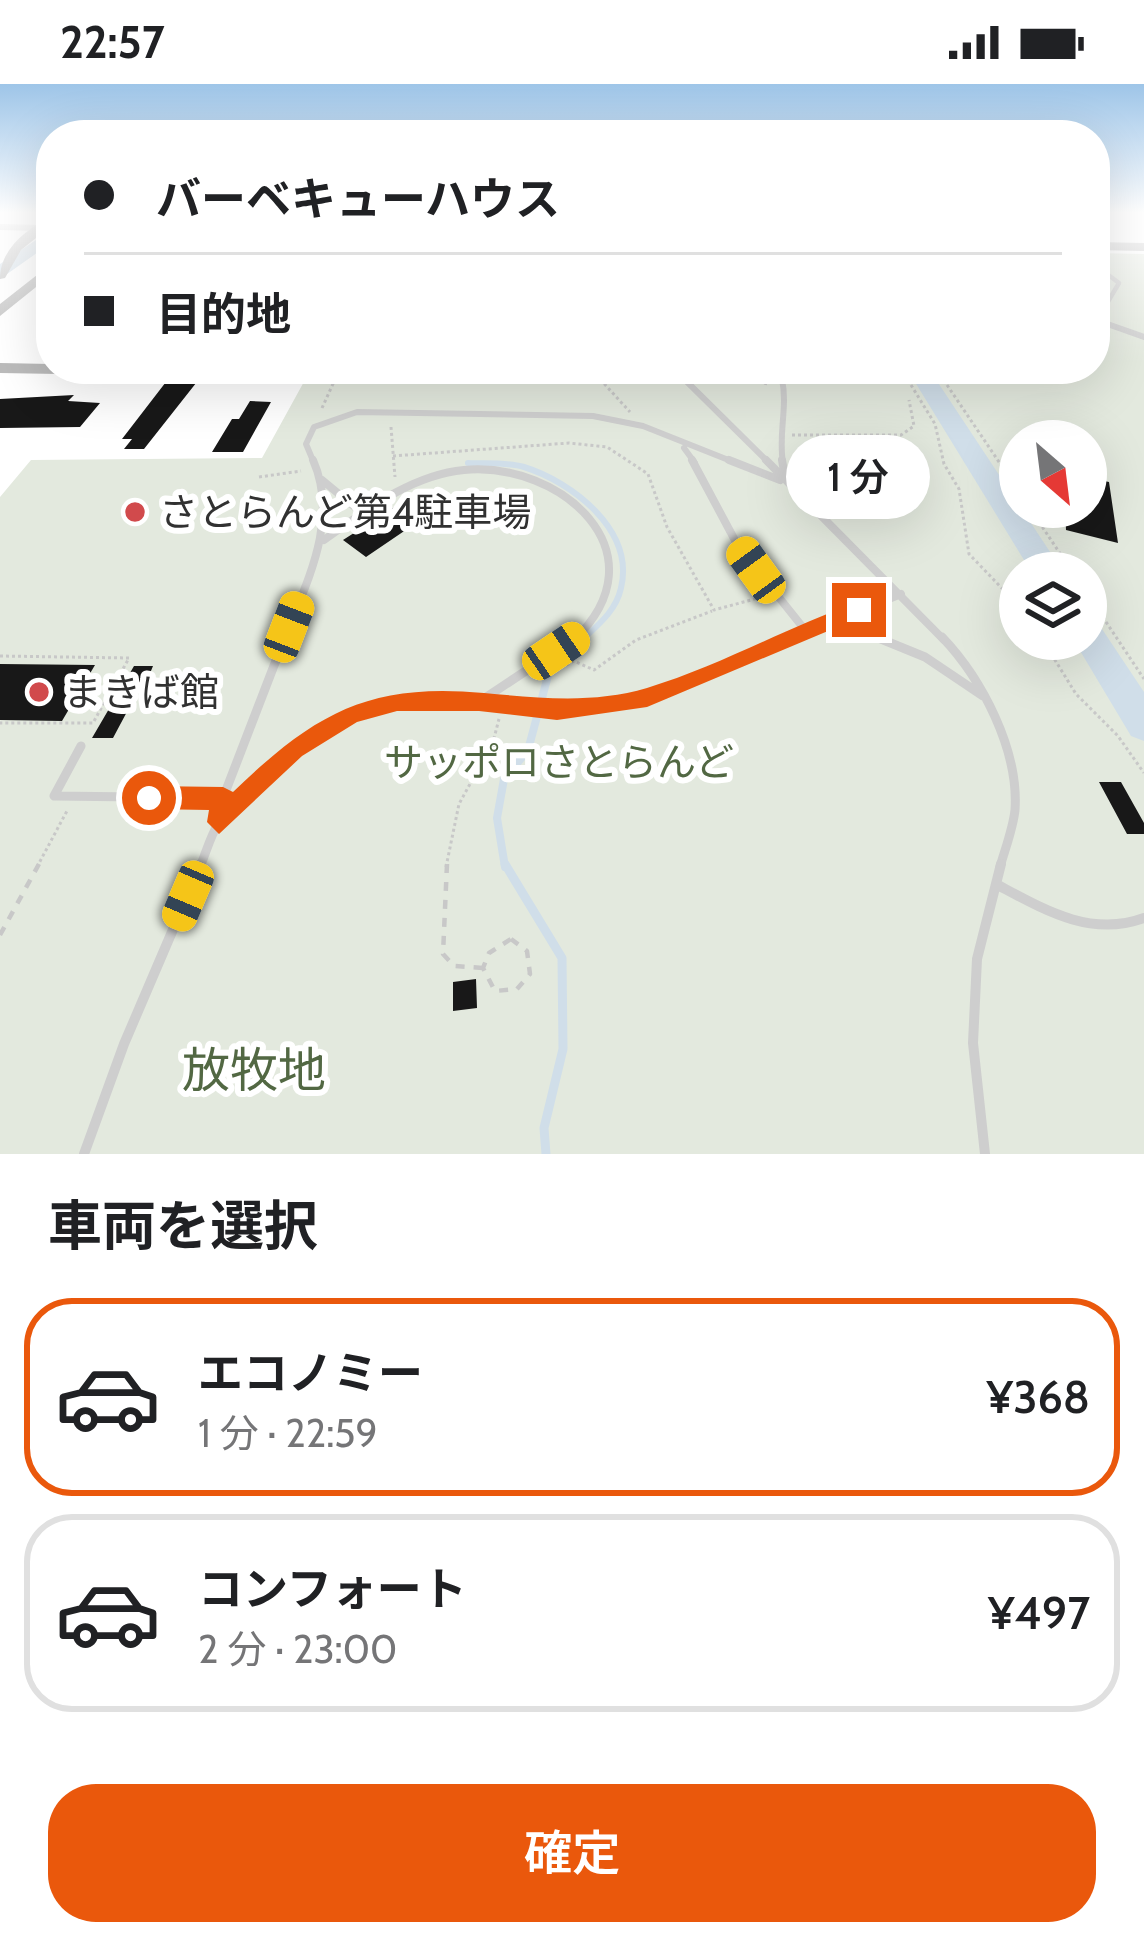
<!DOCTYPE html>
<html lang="ja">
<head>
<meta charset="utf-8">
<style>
	:root { --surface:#fff; --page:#f2f2f2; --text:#202124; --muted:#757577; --line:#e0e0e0; --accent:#ea580c }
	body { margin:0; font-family:Cabin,"Noto Sans JP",sans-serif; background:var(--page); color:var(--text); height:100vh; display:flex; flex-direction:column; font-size:45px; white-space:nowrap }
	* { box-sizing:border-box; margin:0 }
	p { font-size:39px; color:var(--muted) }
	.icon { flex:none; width:66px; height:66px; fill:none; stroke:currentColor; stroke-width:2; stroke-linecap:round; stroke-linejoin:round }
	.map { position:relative; height:1070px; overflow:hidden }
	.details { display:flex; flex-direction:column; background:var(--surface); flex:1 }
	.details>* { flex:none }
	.top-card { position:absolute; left:36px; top:36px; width:1074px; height:264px; border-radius:48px; box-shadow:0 12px 48px #0002; display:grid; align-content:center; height:264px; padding:0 48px; background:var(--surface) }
	.needle { width:78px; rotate:152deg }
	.controls { position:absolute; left:999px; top:336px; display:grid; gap:24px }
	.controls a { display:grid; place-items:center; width:108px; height:108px; border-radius:50%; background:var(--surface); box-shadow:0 12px 48px #0002; font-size:60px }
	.end { position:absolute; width:54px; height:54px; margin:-27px; border:15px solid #ea580c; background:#fff; box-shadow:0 0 0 6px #fff }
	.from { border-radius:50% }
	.bubble { position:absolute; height:84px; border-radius:42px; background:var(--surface); box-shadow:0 12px 48px #0002; font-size:39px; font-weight:600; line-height:84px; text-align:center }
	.car { position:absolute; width:36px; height:72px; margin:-36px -18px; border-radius:15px; box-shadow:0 0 9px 3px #0007; background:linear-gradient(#f5c518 24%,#345 0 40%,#f5c518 0 76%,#345 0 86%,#f5c518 0) }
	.top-card b { display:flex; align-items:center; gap:42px; height:114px; font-size:45px }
	.top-card b+b { border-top:3px solid var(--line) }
	.top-card i { width:30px; height:30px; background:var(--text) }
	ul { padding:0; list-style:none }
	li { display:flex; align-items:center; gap:36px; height:198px; margin:0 24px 18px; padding:0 24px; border:6px solid var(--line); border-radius:48px }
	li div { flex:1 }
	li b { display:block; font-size:45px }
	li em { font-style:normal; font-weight:600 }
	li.on { border-color:var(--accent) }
	li>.icon { width:108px; height:108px; stroke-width:1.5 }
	h2 { padding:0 48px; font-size:54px; line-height:144px }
	.primary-button { display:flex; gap:24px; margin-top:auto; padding:24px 48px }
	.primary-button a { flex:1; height:138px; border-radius:48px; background:var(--accent); color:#fff; font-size:48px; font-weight:600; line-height:138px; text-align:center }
	.status { display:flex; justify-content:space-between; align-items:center; height:84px; padding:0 60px; background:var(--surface); direction:ltr }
	.status svg { height:33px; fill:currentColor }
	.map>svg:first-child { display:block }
</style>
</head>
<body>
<div class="status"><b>22:57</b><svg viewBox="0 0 49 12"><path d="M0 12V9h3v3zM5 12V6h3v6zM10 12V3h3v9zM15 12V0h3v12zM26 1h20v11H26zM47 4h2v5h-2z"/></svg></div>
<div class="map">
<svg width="1144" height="1070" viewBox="0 0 1144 1070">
	<rect width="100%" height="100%" fill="#fff"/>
	<path fill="#e3e9de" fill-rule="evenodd" d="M1095 169 1144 170V1070H0V413L31 376 262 374 311 285H1095ZM1020 357H1086V423H1020ZM1020 489H1086V555H1020Z"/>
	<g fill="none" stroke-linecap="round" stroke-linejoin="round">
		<path stroke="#d0dee9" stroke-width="6" d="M468 379C486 380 507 378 524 383 572 398 635 446 621 504 616 527 598 541 582 556"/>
		<path stroke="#d0dee9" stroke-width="8" d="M505 783 497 734 504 695 528 666 549 588 585 553"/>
		<path stroke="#d0dee9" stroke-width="9" d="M505 780 562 874 563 965 544 1044 546 1070"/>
		<path fill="#d0dee9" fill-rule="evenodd" d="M51 146V159L0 195V180Z
			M907 285H929L1064 489H1032Z
			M1086 535 1098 539 1144 608V657L1131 652 1073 555H1086Z"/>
	</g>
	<path fill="#181818" d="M169 294H200L144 365H124L132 355H122Z
		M74 311 68 317 100 319 80 343 0 344V315Z
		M250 317 271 318 243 368H212L232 335H239Z
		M1086 393 1109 398 1118 459 1066 446 1065 423H1086Z
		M421 406 444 420 366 473 343 456Z
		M0 580 95 581 62 637 0 636Z
		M134 582H153L142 609H137L113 654H92Z
		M1099 698H1121L1144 739V750H1127Z
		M476 895 477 924 453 927V898Z"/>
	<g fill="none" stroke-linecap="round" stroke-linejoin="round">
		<path stroke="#c8c8c8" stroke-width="3" stroke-dasharray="3 3" stroke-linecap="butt" d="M712 285 768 300
			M1012 286 1051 285
			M911 301 935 340 944 380 959 405 969 470 1020 523
			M947 301 1020 409
			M322 324 337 291 599 294 630 328
			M391 343 395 393
			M792 351H901L914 342 909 316
			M393 372 569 359 607 363 648 390 667 443 714 526 762 513
			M259 393 301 387
			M1029 423 1073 489
			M1086 508 1144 595
			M1042 555 1076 610 1118 652 1144 689
			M0 572 129 574 93 639H0
			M563 576 566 581 574 577 594 586 636 556 712 527
			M37 783 68 725
			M446 783 459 720 493 658 499 635"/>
		<path stroke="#c8c8c8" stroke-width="4.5" stroke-dasharray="9 9" stroke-linecap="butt" d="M447 780 443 870 454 882 483 884
			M0 851 39 780
			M511 855 527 867 530 890 517 905 495 907 483 884 489 869Z"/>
		<path stroke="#cecece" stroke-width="4.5" d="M1095 181 1119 199 1097 236 1108 240"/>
		<path stroke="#cecece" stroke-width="6" d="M1099 237 1144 253
			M674 285 769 379
			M865 285 1002 291
			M684 364 695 379
			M314 379 306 360 314 343 357 328 593 332 643 342 736 379
			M783 379C778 349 788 324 782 295L804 285"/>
		<path stroke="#cecece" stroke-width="8" d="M692 376 738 462 805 546
			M729 376 780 396
			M766 376 944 556
			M782 376 785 393
			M322 396 362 429
			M324 456C365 427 411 391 464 386 561 377 665 469 574 556
			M818 542 887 556
			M284 556C306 499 340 437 313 376
			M788 556 901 510"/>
		<path stroke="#cecece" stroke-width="9" d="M876 553 925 573 983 612
			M942 553C982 595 1019 666 1015 726 1013 745 1005 765 1000 783
			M479 618 577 553
			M81 662 54 712 223 714
			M220 735 223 714 285 553
			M200 783C206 769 210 753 218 740 246 694 342 625 396 617 451 609 506 630 560 627 645 621 719 585 796 553"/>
		<path stroke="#cecece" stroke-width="10" d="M996 800C1043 825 1090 854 1144 834
			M84 1070 124 960 201 780
			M985 1070 973 959 977 875 1001 780"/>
		<path fill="#cecece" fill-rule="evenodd" d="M0 140 40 141 44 144 40 147 0 146Z"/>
		<path fill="#bbb" fill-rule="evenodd" d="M51 132V142L21 166 5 194 0 195C0 165 26 146 51 132Z
			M1095 158 1144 159V167L1095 166Z
			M51 180V191L0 232V220Z
			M0 279 51 280V285H67L59 290 0 289Z"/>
	</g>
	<linearGradient id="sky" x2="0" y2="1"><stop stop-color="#9ec5e8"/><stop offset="0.46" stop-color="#fff"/><stop offset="1" stop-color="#fff" stop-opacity="0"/></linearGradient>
	<rect width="1144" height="279" fill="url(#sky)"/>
	<path fill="#ea580c" d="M859 518 869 526 866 531 647 623 557 636 479 627H397L357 638 302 672 219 750 207 738 209 726 149 725 137 714 149 702 223 703 233 708C314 630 368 598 484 609 539 614 593 620 647 604 720 582 787 543 859 518Z"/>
	<g fill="#d14a4c" stroke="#fff" stroke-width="4.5">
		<circle cx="135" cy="428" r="12"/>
		<circle cx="39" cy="608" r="12"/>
	</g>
	<g text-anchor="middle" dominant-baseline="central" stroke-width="12" stroke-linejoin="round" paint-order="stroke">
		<g font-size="39" fill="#313131" stroke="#fff" text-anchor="start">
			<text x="159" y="428">さとらんど第4駐車場</text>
			<text x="63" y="608">まきば館</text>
		</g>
		<g font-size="39" fill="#526843" stroke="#fff">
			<text x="559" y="678">サッポロさとらんど</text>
		</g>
		<g font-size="48" fill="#526843" stroke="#fff">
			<text x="254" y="986">放牧地</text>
		</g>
	</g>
</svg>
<div class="controls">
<a><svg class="needle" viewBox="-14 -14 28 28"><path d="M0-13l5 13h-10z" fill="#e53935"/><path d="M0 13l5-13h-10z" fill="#757577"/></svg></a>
<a><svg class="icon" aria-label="layers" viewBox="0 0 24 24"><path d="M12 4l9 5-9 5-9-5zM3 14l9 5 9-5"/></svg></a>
</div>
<i class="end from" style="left:149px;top:714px"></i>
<i class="end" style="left:859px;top:526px"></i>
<div class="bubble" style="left:786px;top:351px;width:144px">1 分</div>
<i class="car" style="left:756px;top:486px;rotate:324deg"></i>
<i class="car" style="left:289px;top:543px;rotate:21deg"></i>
<i class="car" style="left:556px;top:567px;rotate:56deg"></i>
<i class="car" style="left:188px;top:812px;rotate:203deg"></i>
<div class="top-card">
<b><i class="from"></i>バーベキューハウス</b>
<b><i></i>目的地</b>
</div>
</div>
<section class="details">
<h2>車両を選択</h2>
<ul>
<li class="on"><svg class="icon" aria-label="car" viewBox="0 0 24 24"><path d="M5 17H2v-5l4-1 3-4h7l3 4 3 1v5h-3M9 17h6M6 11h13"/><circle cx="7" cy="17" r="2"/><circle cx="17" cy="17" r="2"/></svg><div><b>エコノミー</b><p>1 分 · 22:59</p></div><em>¥368</em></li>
<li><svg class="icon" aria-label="car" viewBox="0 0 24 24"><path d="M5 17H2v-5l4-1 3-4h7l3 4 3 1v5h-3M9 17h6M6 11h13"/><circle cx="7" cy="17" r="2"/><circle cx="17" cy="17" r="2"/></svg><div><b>コンフォート</b><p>2 分 · 23:00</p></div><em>¥497</em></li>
</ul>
<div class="primary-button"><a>確定</a></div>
</section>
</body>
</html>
